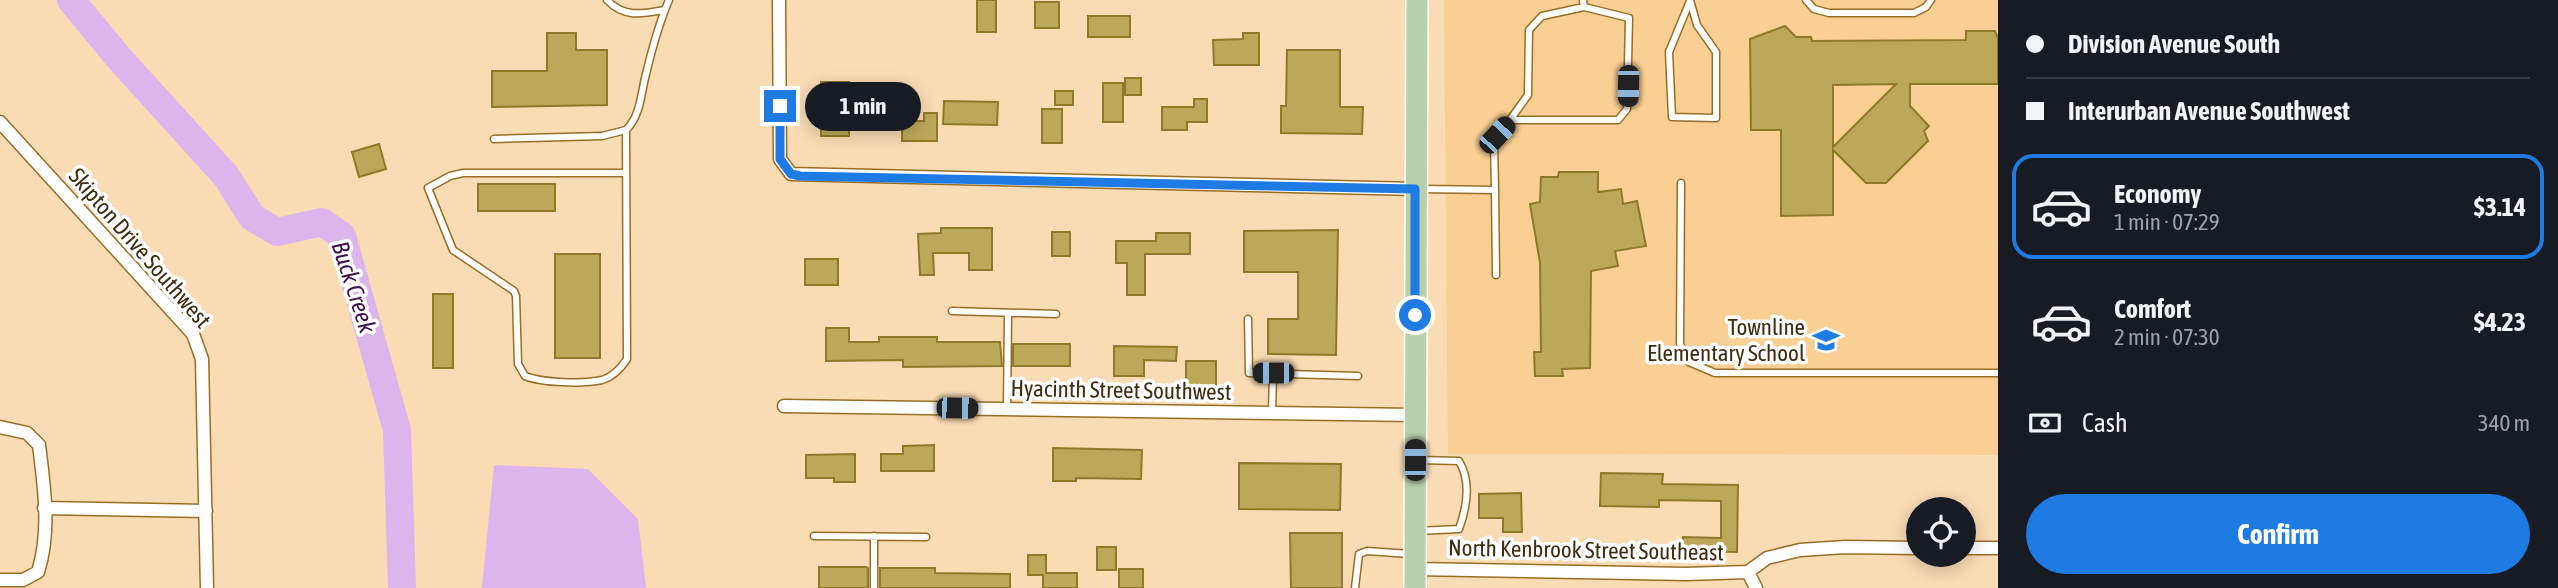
<!DOCTYPE html>
<html lang="en">
<head>
<meta charset="utf-8">
<style>
	:root { --surface:#171b24; --page:#242831; --text:#f1f3f6; --muted:#9ea1a6; --line:#363941; --accent:#1e7be4 }
	body { margin:0; font-family:"Asap Condensed",sans-serif; background:var(--page); color:var(--text); height:100vh; display:flex; flex-direction:column; font-size:26px; white-space:nowrap }
	* { box-sizing:border-box; margin:0 }
	p { font-size:23px; color:var(--muted) }
	.icon { flex:none; width:38px; height:38px; fill:none; stroke:currentColor; stroke-width:2; stroke-linecap:round; stroke-linejoin:round }
	.map { position:relative; flex:1; overflow:hidden }
	.drawer { display:flex; flex-direction:column; background:var(--surface); width:560px }
	.drawer>* { flex:none }
	.top-card { display:grid; align-content:center; height:154px; padding:0 28px; background:var(--surface) }
	.buttons { position:absolute; left:1906px; top:497px; display:grid; gap:14px }
	.buttons a { display:grid; place-items:center; width:70px; height:70px; border-radius:50%; background:var(--surface); box-shadow:0 4px 18px #0003; font-size:35px }
	.end { position:absolute; width:32px; height:32px; margin:-16px; border:9px solid #1e7be4; background:#fff; box-shadow:0 0 0 4px #fff }
	.from { border-radius:50% }
	.bubble { position:absolute; height:49px; border-radius:24px; background:var(--surface); box-shadow:0 4px 18px #0003; font-size:23px; font-weight:700; line-height:49px; text-align:center }
	.car { position:absolute; width:21px; height:42px; margin:-21px -10px; border-radius:9px; box-shadow:0 0 5px 2px #0007; background:linear-gradient(#222 24%,#8ab4d8 0 40%,#222 0 76%,#8ab4d8 0 86%,#222 0) }
	.top-card b { display:flex; align-items:center; gap:24px; height:66px; font-size:26px }
	.top-card b+b { border-top:2px solid var(--line) }
	.top-card i { width:18px; height:18px; background:var(--text) }
	ul { padding:0; list-style:none }
	li { display:flex; align-items:center; gap:21px; height:105px; margin:0 14px 10px; padding:0 14px; border:4px solid transparent; border-radius:21px }
	li div { flex:1 }
	li b { display:block; font-size:26px }
	li em { font-style:normal; font-weight:700 }
	li.active { border-color:var(--accent) }
	li>.icon { width:63px; height:63px; stroke-width:1.5 }
	.pay { display:flex; align-items:center; gap:18px; height:77px; padding:0 28px; font-size:26px }
	.pay p { margin-inline-start:auto }
	.button { display:flex; gap:14px; margin-top:auto; padding:14px 28px }
	.button a { flex:1; height:80px; border-radius:42px; background:var(--accent); color:#fff; font-size:28px; font-weight:700; line-height:80px; text-align:center }
	main { display:flex; flex:1; min-height:0 }
	.map>svg:first-child { display:block }
</style>
</head>
<body>
<main>
<div class="map">
<svg width="1998" height="588" viewBox="0 0 1998 588">
	<rect width="100%" height="100%" fill="#f9dbb4"/>
	<path fill="#f9cf93" d="M1444 0H1998V455L1448 454Z"/>
	<path fill="#dbb5ec" d="M494 465 588 469 638 519 646 588H482Z"/>
	<g fill="none" stroke-linecap="round" stroke-linejoin="round">
		<path stroke="#dbb5ec" stroke-width="28" d="M71 0 118 57 226 176 252 217 277 232 322 222 342 236 397 430 402 588"/>
	</g>
	<path fill="#bca859" stroke="#8e7a28" stroke-width="2" fill-rule="evenodd" d="M977 0H996V32H977Z
		M1035 2H1059V28H1035Z
		M1088 16H1130V37H1088Z
		M1785 26 1796 37H1811L1812 41 1966 40V31H1995L1998 38V84H1910V106L1929 126 1924 131 1928 141 1886 183H1866L1833 150V215L1781 216V130H1751L1750 39ZM1896 84 1833 147V85Z
		M547 33H576V50H607V105L492 107V71H547Z
		M1243 33H1259V65H1214L1213 40 1243 39Z
		M1287 50H1340V107H1363L1362 134 1281 133V106H1286Z
		M1125 78H1141V95H1125Z
		M821 82H849V136H821Z
		M1103 83H1123V122H1103Z
		M1055 91H1073V105H1055Z
		M1194 99H1207V122H1187V130H1162V107H1194Z
		M944 101 998 102 997 125 943 124Z
		M1042 109H1062V143H1042Z
		M924 113H937V141H902V121H924Z
		M379 144 386 169 359 177 352 152Z
		M1559 172H1598V192L1621 189 1623 204 1637 201 1646 246 1615 251 1618 266 1591 271 1590 368 1562 369 1563 376H1535L1534 352H1541L1540 263 1530 204 1540 202 1541 177H1558Z
		M478 184H555V211H478Z
		M941 228H992V270H969V253H933L934 275H920L918 234 941 233Z
		M1338 230 1336 355 1268 354V319H1298V272H1244V231Z
		M1052 232H1070V256H1052Z
		M1156 233H1190V254H1145V295H1127V263H1116V241H1156Z
		M555 254H600V358H555Z
		M805 259H838V285H805Z
		M433 294H453V368H433Z
		M826 328H849V342H879V337H937V342H1000L1002 366 903 367V360L826 361Z
		M1013 344H1070V366H1013Z
		M1114 346 1177 347 1176 361 1144 360V376H1114Z
		M1186 361H1216V390H1186Z
		M934 445V471H881V454H903V446Z
		M1053 448 1142 450 1141 479 1076 478V481H1053Z
		M855 454V482H834V478H806V455Z
		M1239 463 1341 464 1340 510 1239 509Z
		M1601 473 1663 474 1662 484 1738 485 1737 552 1682 551 1683 537 1721 538V501L1659 500V507L1600 506Z
		M1521 493 1522 532H1503V518H1479V494Z
		M1290 533H1342V588H1291Z
		M1097 547H1116V570H1097Z
		M1028 555H1046V573H1077V588H1043V575H1028Z
		M819 567H866L868 568V588H819Z
		M880 568H935V573L1010 574V588H880Z
		M1119 569H1143V588H1119Z"/>
	<g fill="none" stroke-linecap="round" stroke-linejoin="round">
		<defs>
			<path id="service" d="M607 0C624 18 642 14 664 10
				M1690 0 1697 25 1716 52V118L1672 117 1669 52 1690 1
				M1806 0 1814 9 1829 13H1914L1926 7 1931 0
				M1512 120H1618L1627 109 1629 18 1584 7
				M494 139 602 136 626 130
				M626 173H463L450 176 428 188 453 250 514 291 516 296 518 364 525 376C542 383 584 384 602 380 613 377 621 368 627 359L626 130C641 116 641 92 646 74 652 49 659 23 669 0
				M1681 183 1680 344 1689 362 1715 373H1998
				M1421 189 1495 190 1494 142 1528 95 1529 30 1542 16 1584 7 1583 0
				M1495 190 1496 275
				M952 311 1056 314
				M1248 319 1249 373 1358 376
				M1007 409 1008 313
				M1272 413 1273 373
				M1417 531 1459 529C1467 507 1471 481 1459 461L1419 460
				M814 536 926 537
				M874 536V588
				M1355 588 1359 554 1367 551 1410 554"/>
			<path id="minor" d="M779 0 780 159 791 174 1415 189
				M0 122 193 334 202 359 207 588
				M784 406 1415 415
				M0 427 27 433 39 445C44 486 51 531 38 572L23 580H0
				M44 508 206 511
				M1964 548H1998
				M1415 569 1686 574 1748 572 1767 558 1800 550 1845 547 1918 548
				M1748 572 1756 588"/>
			<path id="primary" d="M1415 588 1417 0"/>
		</defs>
		<use href="#service" stroke="#996d25" stroke-width="9"/>
		<use href="#minor" stroke="#996d25" stroke-width="15"/>
		<use href="#primary" stroke="#fff" stroke-width="24"/>
		<use href="#service" stroke="#fff" stroke-width="6"/>
		<use href="#minor" stroke="#fff" stroke-width="12"/>
		<use href="#primary" stroke="#b8d1ac" stroke-width="21"/>
	</g>
	<g fill="none" stroke-linecap="round" stroke-linejoin="round">
		<path stroke="#1e7be4" stroke-width="9" d="M780 106V159L791 174 800 176 1415 189V315"/>
	</g>
	<defs>
		<symbol id="school-bare" viewBox="-9 -9 18 18"><path d="M0-5L7-2L0 1L-7-2ZM-4 1L0 2.5L4 1V4Q0 6-4 4Z" fill="#1e7be4" stroke="#fff" stroke-width="2.5" paint-order="stroke"/></symbol>
	</defs>
	<g fill-rule="evenodd">
		<use href="#school-bare" x="1807" y="321" width="38" height="38"/>
	</g>
	<g text-anchor="middle" dominant-baseline="central" stroke-width="7" stroke-linejoin="round" paint-order="stroke">
		<g font-size="23" fill="#402d10" stroke="#fff">
			<text transform="translate(140 248) rotate(49)">Skipton Drive Southwest</text>
			<text transform="translate(1121 390) rotate(1)">Hyacinth Street Southwest</text>
			<text transform="translate(1586 550) rotate(1)">North Kenbrook Street Southeast</text>
		</g>
		<g font-size="23" fill="#402d10" stroke="#fff" text-anchor="end">
			<text x="1805" y="327">Townline<tspan x="1805" dy="26">Elementary School</tspan></text>
		</g>
		<g font-size="24" font-style="italic" fill="#3f1050" stroke="#fff">
			<text transform="translate(354 287) rotate(72)">Buck Creek</text>
		</g>
	</g>
</svg>
<div class="buttons">
<a><svg class="icon" aria-label="locate" viewBox="0 0 24 24"><circle cx="12" cy="12" r="6"/><path d="M12 2v4M12 18v4M2 12h4M18 12h4"/></svg></a>
</div>
<i class="end from" style="left:1415px;top:315px"></i>
<i class="end" style="left:780px;top:106px"></i>
<div class="bubble" style="left:805px;top:82px;width:116px">1 min</div>
<i class="car" style="left:1628px;top:86px;rotate:181deg"></i>
<i class="car" style="left:1497px;top:135px;rotate:43deg"></i>
<i class="car" style="left:1273px;top:373px;rotate:270deg"></i>
<i class="car" style="left:957px;top:408px;rotate:91deg"></i>
<i class="car" style="left:1415px;top:460px;rotate:0deg"></i>
</div>
<section class="drawer">
<div class="top-card">
<b><i class="from"></i>Division Avenue South</b>
<b><i></i>Interurban Avenue Southwest</b>
</div>
<ul>
<li class="active"><svg class="icon" aria-label="car" viewBox="0 0 24 24"><path d="M5 17H2v-5l4-1 3-4h7l3 4 3 1v5h-3M9 17h6M6 11h13"/><circle cx="7" cy="17" r="2"/><circle cx="17" cy="17" r="2"/></svg><div><b>Economy</b><p>1 min · 07:29</p></div><em>$3.14</em></li>
<li><svg class="icon" aria-label="car" viewBox="0 0 24 24"><path d="M5 17H2v-5l4-1 3-4h7l3 4 3 1v5h-3M9 17h6M6 11h13"/><circle cx="7" cy="17" r="2"/><circle cx="17" cy="17" r="2"/></svg><div><b>Comfort</b><p>2 min · 07:30</p></div><em>$4.23</em></li>
</ul>
<div class="pay"><svg class="icon" aria-label="cash" viewBox="0 0 24 24"><path d="M3 7h18v10H3z"/><circle cx="12" cy="12" r="2"/></svg>Cash<p>340 m</p></div>
<div class="button"><a>Confirm</a></div>
</section>
</main>
</body>
</html>
